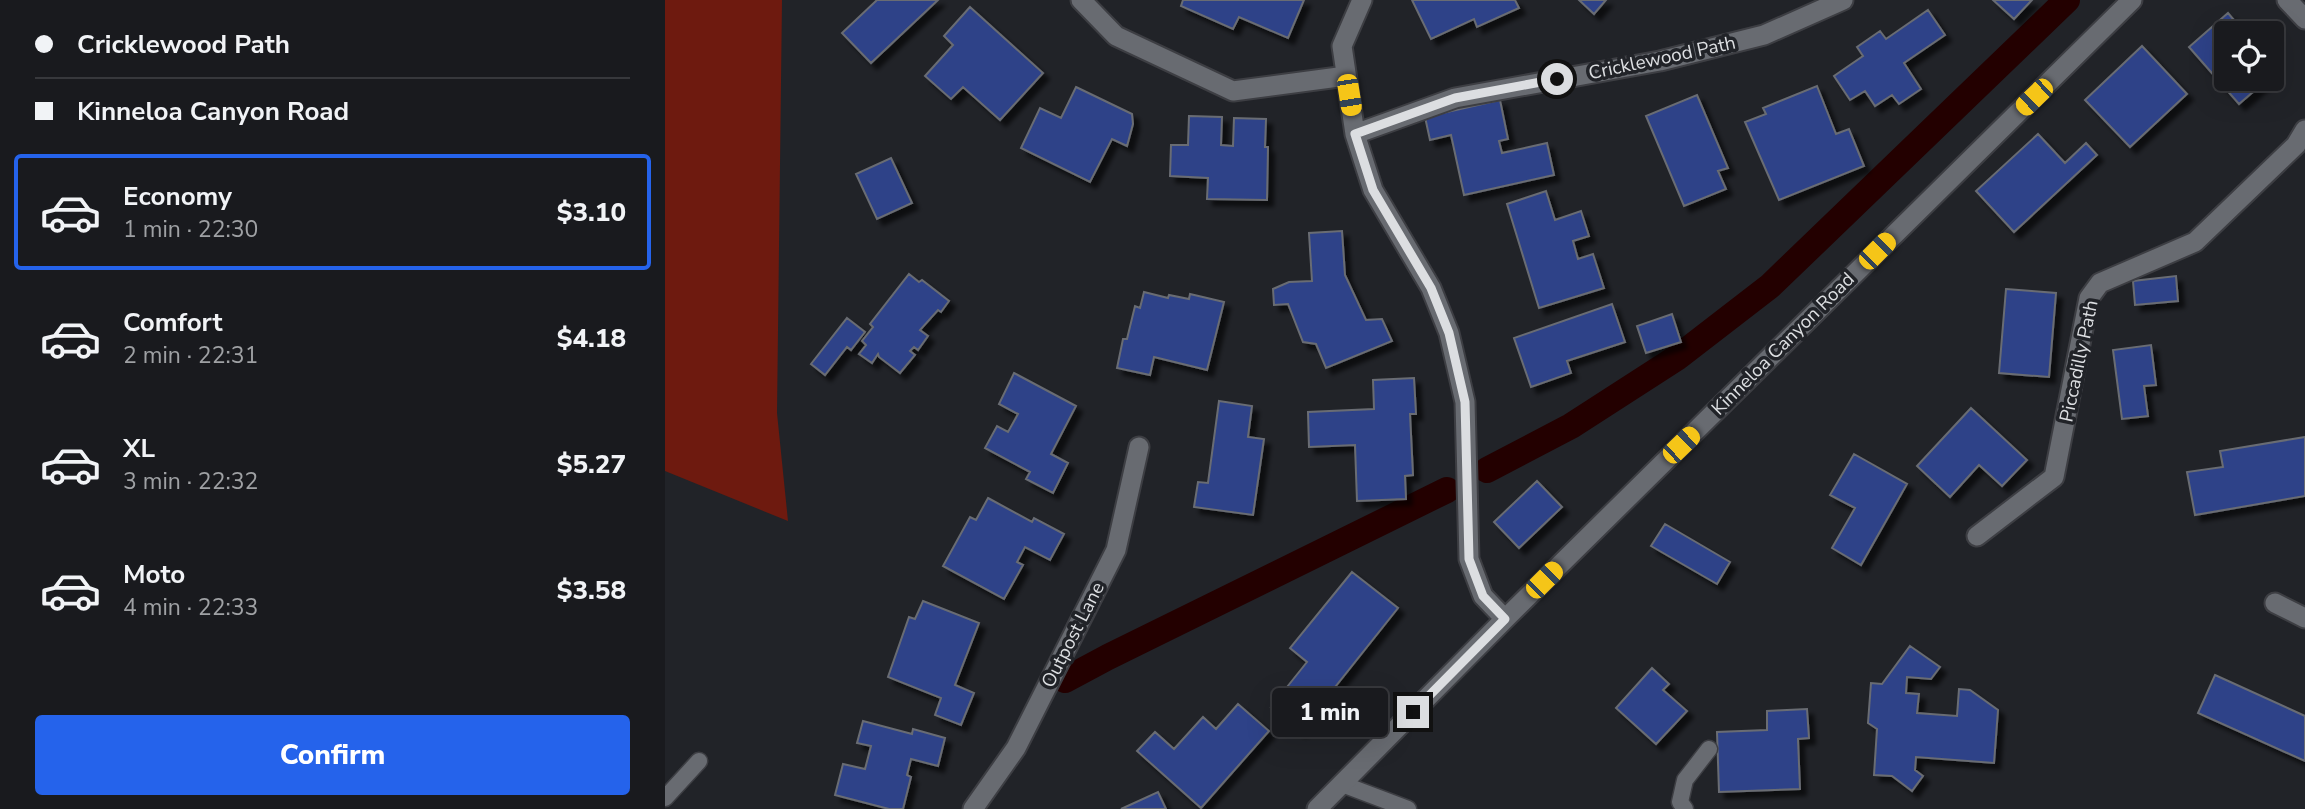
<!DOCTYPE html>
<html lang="en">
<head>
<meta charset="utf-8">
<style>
	:root { --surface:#191a1e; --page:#222327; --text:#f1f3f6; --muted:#9fa1a4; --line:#37383c; --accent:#2563eb }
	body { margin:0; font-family:"Nunito Sans",sans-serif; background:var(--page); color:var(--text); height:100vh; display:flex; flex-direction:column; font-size:26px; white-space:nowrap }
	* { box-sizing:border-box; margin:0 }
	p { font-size:23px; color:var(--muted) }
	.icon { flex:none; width:38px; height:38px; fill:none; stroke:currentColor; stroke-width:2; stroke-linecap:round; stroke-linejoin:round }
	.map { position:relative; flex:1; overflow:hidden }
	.side { display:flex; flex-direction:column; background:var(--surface); width:665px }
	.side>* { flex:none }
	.guide { display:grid; align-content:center; height:154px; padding:0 35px; background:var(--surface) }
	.controls { position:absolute; left:1549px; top:21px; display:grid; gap:14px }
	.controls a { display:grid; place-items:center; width:70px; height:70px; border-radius:7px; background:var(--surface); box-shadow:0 7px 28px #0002,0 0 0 2px var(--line); font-size:35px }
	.end { position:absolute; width:32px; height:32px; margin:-16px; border:9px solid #dcdee1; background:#111; box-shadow:0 0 0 4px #111 }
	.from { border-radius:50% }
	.bubble { position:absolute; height:49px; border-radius:7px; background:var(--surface); box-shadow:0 7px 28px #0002,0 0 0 2px var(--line); font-size:23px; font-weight:800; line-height:49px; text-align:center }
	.car { position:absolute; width:21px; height:42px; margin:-21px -10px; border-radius:9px; box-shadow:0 0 5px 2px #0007; background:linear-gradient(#f5c518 24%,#345 0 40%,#f5c518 0 76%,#345 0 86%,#f5c518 0) }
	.guide b { display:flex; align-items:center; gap:24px; height:66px; font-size:26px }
	.guide b+b { border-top:2px solid var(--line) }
	.guide i { width:18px; height:18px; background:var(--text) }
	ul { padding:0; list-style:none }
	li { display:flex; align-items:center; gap:21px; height:116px; margin:0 14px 10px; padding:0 21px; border:4px solid transparent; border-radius:7px }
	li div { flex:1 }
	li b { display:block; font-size:26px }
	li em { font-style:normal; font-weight:800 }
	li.current { border-color:var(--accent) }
	li>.icon { width:63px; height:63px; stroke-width:1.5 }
	.cta { display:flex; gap:14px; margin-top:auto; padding:14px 35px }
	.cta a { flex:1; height:80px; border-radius:7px; background:var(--accent); color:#fff; font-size:28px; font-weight:800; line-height:80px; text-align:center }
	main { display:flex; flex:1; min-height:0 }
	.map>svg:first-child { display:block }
</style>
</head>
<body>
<main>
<section class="side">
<div class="guide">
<b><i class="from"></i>Cricklewood Path</b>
<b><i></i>Kinneloa Canyon Road</b>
</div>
<ul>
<li class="current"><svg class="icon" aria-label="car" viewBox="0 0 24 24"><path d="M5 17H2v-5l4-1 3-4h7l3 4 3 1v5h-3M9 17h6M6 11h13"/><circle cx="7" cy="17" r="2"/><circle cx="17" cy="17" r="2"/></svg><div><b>Economy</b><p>1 min · 22:30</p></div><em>$3.10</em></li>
<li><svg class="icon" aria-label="car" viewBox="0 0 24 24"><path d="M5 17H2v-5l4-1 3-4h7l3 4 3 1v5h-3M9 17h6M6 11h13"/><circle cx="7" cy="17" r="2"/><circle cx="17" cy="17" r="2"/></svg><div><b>Comfort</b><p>2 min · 22:31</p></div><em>$4.18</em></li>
<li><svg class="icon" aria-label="car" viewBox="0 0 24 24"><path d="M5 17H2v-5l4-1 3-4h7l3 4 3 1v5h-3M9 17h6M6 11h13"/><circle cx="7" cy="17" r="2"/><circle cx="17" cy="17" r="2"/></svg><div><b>XL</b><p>3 min · 22:32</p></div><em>$5.27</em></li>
<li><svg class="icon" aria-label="car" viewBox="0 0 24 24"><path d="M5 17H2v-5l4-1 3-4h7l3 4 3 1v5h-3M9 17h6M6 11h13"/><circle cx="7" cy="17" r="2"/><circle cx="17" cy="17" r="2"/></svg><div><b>Moto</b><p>4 min · 22:33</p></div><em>$3.58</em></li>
</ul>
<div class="cta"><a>Confirm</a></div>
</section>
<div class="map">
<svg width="1640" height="809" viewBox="0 0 1640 809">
	<defs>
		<filter id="shadow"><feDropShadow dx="6" dy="6" stdDeviation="2" flood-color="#0009"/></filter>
	</defs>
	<rect width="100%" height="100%" fill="#212328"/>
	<path fill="#6e1a0f" d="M0 0H117L112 413 123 521 0 471Z"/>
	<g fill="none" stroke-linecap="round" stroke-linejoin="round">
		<path stroke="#230000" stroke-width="26" d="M822 470 906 426 1013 357 1105 286 1402 0
			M400 680 443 657 782 490"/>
	</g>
	<path fill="#2d4288" stroke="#696c73" stroke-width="2" filter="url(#shadow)" d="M212 0H273L206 63 177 33Z
		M518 0H639L623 38 574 17 568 29 516 6Z
		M747 0H850L854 8 812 27 809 19 766 39Z
		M914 0H941L929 14Z
		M1328 0H1367L1349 19Z
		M305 7 378 73 335 120 298 87 286 99 260 76 288 45 279 36Z
		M1263 10 1280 35 1239 63 1256 89 1234 104 1227 95 1210 106 1200 91 1185 100 1169 76 1198 56 1192 47 1215 31 1221 39Z
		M1563 13 1580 33H1561V79H1603L1574 104 1524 47Z
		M1477 46 1522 94 1465 147 1420 100Z
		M1152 86 1171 134 1184 129 1199 166 1114 200 1080 122 1101 114 1098 108Z
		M411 87 467 114 468 124 462 146 447 139 425 182 356 148 375 108 396 118Z
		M1032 95 1063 168 1053 171 1061 189 1019 206 981 116Z
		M835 100 843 139 834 141 837 153 882 143 889 175 799 195 786 135 765 140 760 117Z
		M524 116 557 117 556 145 568 146 569 118 601 119 600 147H603L602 200 542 199 543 178 505 176 506 145H523Z
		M1373 134 1400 163 1421 143 1432 155 1349 232 1311 191Z
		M226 158 247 203 212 219 191 174Z
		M881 191 890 220 916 211 924 236 908 241 913 259 928 254 939 288 874 308 842 204Z
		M677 231 680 275 701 320 717 319 727 341 661 368 651 344 638 342 623 304 609 305 608 289 624 282 647 281 644 233Z
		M244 274 254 282 257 280 284 301 276 312 273 310 255 330 263 336 253 350 249 347 245 351 250 355 235 373 214 357 213 354 207 363 194 354 201 345 197 341 208 327 205 324Z
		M1511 276 1513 301 1470 305 1468 281Z
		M1341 289 1391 293 1384 377 1334 373Z
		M479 292 503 298 504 295 524 299 525 294 559 302 542 370 489 357 485 375 452 368 458 339H462L470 306 475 308Z
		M947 304 960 342 902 361 906 373 866 387 849 338Z
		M1007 314 1016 342 981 353 972 326Z
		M182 318 200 332 186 350 182 347 160 375 146 364Z
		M1486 345 1491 385 1479 386 1483 416 1457 419 1448 350Z
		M349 373 411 406 386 454 403 463 388 493 361 479 365 472 320 448 332 426 343 432 353 414 334 404Z
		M749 378 751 414H745L748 475 740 476 741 499 692 501 690 445 644 447 643 412 709 409 708 380Z
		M554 401 587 406 583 437 599 439 588 515 529 507 533 482 543 483Z
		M1306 408 1362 460 1337 486 1314 465 1285 497 1252 466Z
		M1640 437V496L1530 515 1522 472 1558 467 1555 451Z
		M1189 454 1242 484 1196 565 1167 548 1190 508 1165 495Z
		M872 481 897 507 854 548 829 522Z
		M323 498 367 522 369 518 399 534 385 560 360 547 352 562 358 565 339 599 278 566 305 517 311 520Z
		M1000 524 1065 562 1052 584 986 546Z
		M687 572 733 608 635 731 606 707 642 662 625 648Z
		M258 601 314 623 290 685 309 693 296 725 270 715 276 698 223 677 244 617 250 619Z
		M1245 646 1275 667 1266 679 1242 677 1241 693 1254 694 1252 713 1292 716 1294 689 1305 690 1333 710 1329 763 1251 757 1250 770 1258 776 1247 791 1227 776 1209 775 1212 729 1203 723 1206 683 1217 684Z
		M987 668 1004 684 998 690 1022 711 991 744 951 708Z
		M1550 675 1640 716V761L1533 713Z
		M573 704 604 731 536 808 472 751 490 732 509 749 538 717 551 729Z
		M1142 709 1144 738 1133 739 1135 789 1054 792 1052 732 1102 730V711Z
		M198 721 247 734 248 729 280 738 273 766 246 759 242 775 246 777 238 809H224L170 795 178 764 200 769 206 746 192 743Z
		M493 792 501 809H456Z"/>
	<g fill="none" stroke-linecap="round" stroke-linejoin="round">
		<defs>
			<path id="service" d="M677 784 743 809
				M0 798 34 761
				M1020 809 1015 802 1020 780 1044 749"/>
			<path id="minor" d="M416 0 451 36 568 91 681 76
				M697 0 677 46 690 134 708 190 766 288 784 333 800 402 804 559 818 596 840 619
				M1622 0 1640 19
				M690 134 790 98 995 61 1099 35 1178 0
				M1312 536 1389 477 1424 298 1435 283 1530 242 1631 145 1640 130
				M1610 603 1640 618
				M308 809 351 748 451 550 474 447
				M652 809 840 619 1467 0"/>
		</defs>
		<use href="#service" stroke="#3d3e43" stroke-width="19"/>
		<use href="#minor" stroke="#3d3e43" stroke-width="23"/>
		<use href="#service" stroke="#686b71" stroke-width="16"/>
		<use href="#minor" stroke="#686b71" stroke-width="19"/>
	</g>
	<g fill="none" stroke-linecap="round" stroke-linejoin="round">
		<path stroke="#dcdee1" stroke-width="9" d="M748 712 840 619 818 596 804 559 800 402 784 333 766 288 708 190 690 134 790 98 892 79"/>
	</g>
	<g text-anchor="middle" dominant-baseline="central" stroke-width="7" stroke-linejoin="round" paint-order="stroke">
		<g font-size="19" fill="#dcdee1" stroke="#212328">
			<text transform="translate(997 58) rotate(-12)">Cricklewood Path</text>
			<text transform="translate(1118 344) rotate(-45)">Kinneloa Canyon Road</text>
			<text transform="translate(1414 361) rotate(-78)">Piccadilly Path</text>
			<text transform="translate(408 635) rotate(-63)">Outpost Lane</text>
		</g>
	</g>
</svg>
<div class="controls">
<a><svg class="icon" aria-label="locate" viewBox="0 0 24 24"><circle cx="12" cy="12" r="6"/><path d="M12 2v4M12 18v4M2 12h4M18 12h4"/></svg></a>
</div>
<i class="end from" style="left:892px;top:79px"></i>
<i class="end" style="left:748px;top:712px"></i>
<div class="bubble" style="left:607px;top:688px;width:116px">1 min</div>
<i class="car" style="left:684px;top:95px;rotate:171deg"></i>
<i class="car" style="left:1369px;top:97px;rotate:226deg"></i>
<i class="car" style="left:1212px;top:251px;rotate:45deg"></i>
<i class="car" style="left:1016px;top:445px;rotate:46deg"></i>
<i class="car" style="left:879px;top:580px;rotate:45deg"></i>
</div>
</main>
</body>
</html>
